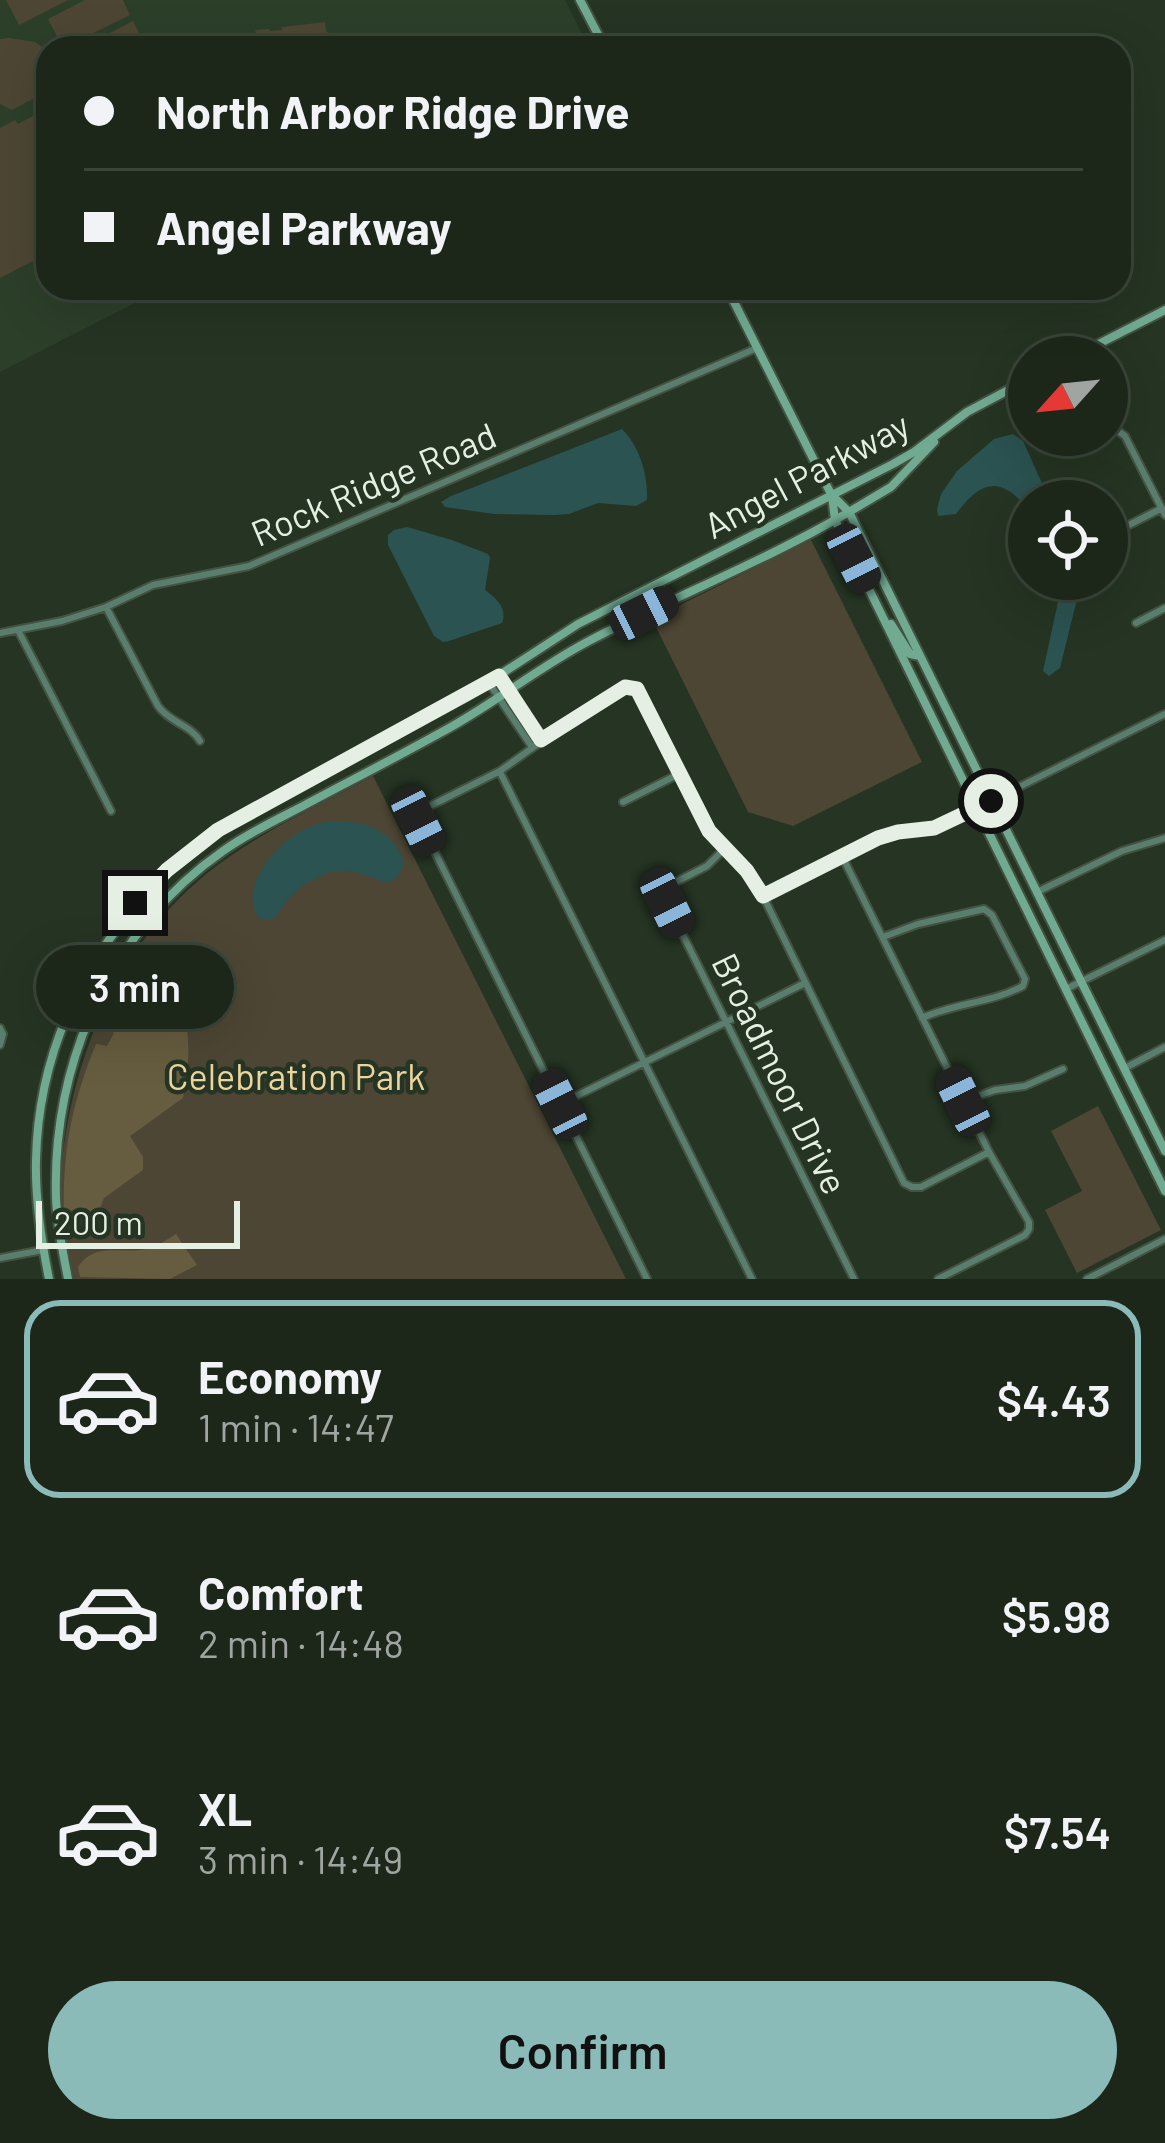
<!DOCTYPE html>
<html lang="en">
<head>
<meta charset="utf-8">
<style>
	:root { --surface:#1c271a; --page:#252f23; --text:#f1f3f6; --muted:#a0a5a2; --line:#3a4439; --accent:#8bbbb9 }
	body { margin:0; font-family:Barlow,sans-serif; background:var(--page); color:var(--text); height:100vh; display:flex; flex-direction:column; font-size:45px; white-space:nowrap }
	* { box-sizing:border-box; margin:0 }
	p { font-size:39px; color:var(--muted) }
	.icon { flex:none; width:66px; height:66px; fill:none; stroke:currentColor; stroke-width:2; stroke-linecap:round; stroke-linejoin:round }
	.map { position:relative; height:1279px; overflow:hidden }
	.side { display:flex; flex-direction:column; background:var(--surface); flex:1 }
	.side>* { flex:none }
	.hud { position:absolute; left:36px; top:36px; width:1095px; height:264px; border-radius:36px; box-shadow:0 12px 48px #0002,0 0 0 3px var(--line); display:grid; align-content:center; height:264px; padding:0 48px; background:var(--surface) }
	.needle { width:78px; rotate:243deg }
	.buttons { position:absolute; left:1008px; top:336px; display:grid; gap:24px }
	.buttons a { display:grid; place-items:center; width:120px; height:120px; border-radius:50%; background:var(--surface); box-shadow:0 12px 48px #0002,0 0 0 3px var(--line); font-size:60px }
	.scale { position:absolute; left:36px; bottom:30px; width:204px; box-sizing:border-box; padding-left:12px; border:6px solid #e6efe4; border-top:0; font-size:33px; line-height:42px; white-space:nowrap; color:#e6efe4; -webkit-text-stroke:9px #253423; paint-order:stroke }
	.end { position:absolute; width:54px; height:54px; margin:-27px; border:15px solid #e6efe4; background:#111; box-shadow:0 0 0 6px #111 }
	.from { border-radius:50% }
	.bubble { position:absolute; height:84px; border-radius:42px; background:var(--surface); box-shadow:0 12px 48px #0002,0 0 0 3px var(--line); font-size:39px; font-weight:600; line-height:84px; text-align:center }
	.car { position:absolute; width:36px; height:72px; margin:-36px -18px; border-radius:15px; box-shadow:0 0 9px 3px #0007; background:linear-gradient(#222 24%,#8ab4d8 0 40%,#222 0 76%,#8ab4d8 0 86%,#222 0) }
	.hud b { display:flex; align-items:center; gap:42px; height:114px; font-size:45px }
	.hud b+b { border-top:3px solid var(--line) }
	.hud i { width:30px; height:30px; background:var(--text) }
	ul { padding:21px 0 0; list-style:none }
	li { display:flex; align-items:center; gap:36px; height:198px; margin:0 24px 18px; padding:0 24px; border:6px solid transparent; border-radius:36px }
	li div { flex:1 }
	li b { display:block; font-size:45px }
	li em { font-style:normal; font-weight:600 }
	li.on { border-color:var(--accent) }
	li>.icon { width:108px; height:108px; stroke-width:1.5 }
	.action { display:flex; gap:24px; margin-top:auto; padding:24px 48px }
	.action a { flex:1; height:138px; border-radius:72px; background:var(--accent); color:#111; font-size:48px; font-weight:600; line-height:138px; text-align:center }
	.map>svg:first-child { display:block }
</style>
</head>
<body>
<div class="map">
<svg width="1165" height="1279" viewBox="0 0 1165 1279">
	<rect width="100%" height="100%" fill="#253423"/>
	<path fill="#2c3f29" d="M0 0H565L589 48H48V288H164L0 372Z"/>
	<path fill="#4d4634" d="M6 0H68L19 25Z
		M85 0H123L130 15 63 48 48 19Z
		M133 21 147 48H81Z
		M325 22 326 31 332 35 319 48H262L255 30 269 29 270 31 282 30V27Z
		M9 38 35 42 48 51V91L12 110 0 104V39Z
		M48 108V253L0 278V128L15 120 18 124Z
		M811 540 922 762 793 826 748 812 652 619Z
		M373 776 626 1279H74C67 1244 58 1206 61 1170 72 1054 120 940 214 868 262 831 320 805 373 776Z
		M1098 1106 1161 1230 1077 1273 1045 1210 1082 1191 1051 1131Z"/>
	<path fill="#665c3f" d="M144 948C189 986 195 1043 183 1098L130 1136 143 1157V1170L104 1198 96 1219 68 1229 64 1223C62 1156 70 1107 96 1044L107 1046 114 1033 103 1022C111 992 122 971 144 948Z
		M176 1234 197 1265 170 1279 80 1277 78 1267C96 1240 123 1256 150 1248 159 1245 168 1239 176 1234Z"/>
	<path fill="#2b5351" d="M622 429C640 447 648 475 647 500L636 506 598 503 569 514 555 515 494 514 445 507 441 502 451 496Z
		M1013 434 1023 441 1050 501H1029V510C1001 476 982 479 956 514L938 516 937 509 941 494 957 471 994 439Z
		M407 527 452 540 488 554 490 558 485 590C496 598 508 608 502 623L449 641 443 642 434 636 388 545V535L394 530Z
		M1061 579H1082L1060 668 1049 676 1043 671 1061 588Z
		M329 821C342 822 356 821 369 826 393 835 421 866 388 883L353 871 330 872 305 884 289 898 275 918 268 920 260 919C238 893 269 853 292 837 303 829 316 824 329 821Z"/>
	<g fill="none" stroke-linecap="round" stroke-linejoin="round">
		<defs>
			<path id="minor" d="M1107 430 1114 428 1125 436 1165 515
				M1086 438 1092 435
				M1129 525 1162 508
				M106 607 158 706C169 722 191 725 200 741
				M1136 623 1165 608
				M19 632 111 811
				M0 633 62 621 106 607 153 585 249 566 757 348
				M499 676 541 740
				M489 683 532 747
				M500 772 752 1279
				M991 801 1165 714
				M623 802 679 774
				M724 849 707 866 670 885 665 891V899L854 1279
				M842 856 989 1152 1029 1222V1229L1025 1235 938 1279
				M1037 892 1122 851 1165 838
				M763 896 879 838 898 832 934 828 977 808
				M883 937 918 924 984 909 992 915 1025 979 1023 986C991 1003 955 1003 922 1018
				M1066 989 1165 940
				M0 1028 3 1034 0 1045
				M1125 1068 1165 1047
				M964 1101 995 1090 1025 1086 1063 1069
				M560 1104 805 983
				M0 1258 43 1250
				M647 1279 418 818 422 810 500 771 566 724 625 687 633 688 639 693 709 831 747 871 763 896 904 1183 912 1187H921L989 1152"/>
			<path id="tertiary" d="M1087 1279 1165 1239"/>
			<path id="secondary" d="M580 0 605 48
				M727 288 831 494 849 512 1165 1151
				M1073 357 1165 310
				M832 496 835 520 1165 1191
				M891 624 910 654 920 656
				M49 1279C41 1239 35 1200 36 1160 39 1019 120 890 239 817L467 696 578 624 893 464 914 452 967 412 1029 379
				M68 1279C63 1252 57 1225 56 1198 52 1063 111 929 223 851 248 833 276 820 303 806 348 782 395 758 440 733 491 706 536 669 587 642 673 597 765 561 849 512L891 487 934 442"/>
		</defs>
		<use href="#minor" stroke="#445242" stroke-width="10"/>
		<use href="#tertiary" stroke="#445242" stroke-width="10"/>
		<use href="#secondary" stroke="#445242" stroke-width="12"/>
		<use href="#minor" stroke="#5a7e6e" stroke-width="6"/>
		<use href="#tertiary" stroke="#5a7e6e" stroke-width="6"/>
		<use href="#secondary" stroke="#70aa91" stroke-width="8"/>
	</g>
	<g fill="none" stroke-linecap="round" stroke-linejoin="round">
		<path stroke="#e6efe4" stroke-width="15" d="M135 903 167 870 218 830 499 676 541 740 625 687 637 689 709 831 747 871 763 896 878 838 898 832 934 828 991 801"/>
	</g>
	<g text-anchor="middle" dominant-baseline="central" stroke-width="9" stroke-linejoin="round" paint-order="stroke">
		<g font-size="36" fill="#e6efe4" stroke="#253423">
			<text transform="translate(806 474) rotate(-28)">Angel Parkway</text>
			<text transform="translate(373 483) rotate(-23)">Rock Ridge Road</text>
			<text transform="translate(781 1073) rotate(64)">Broadmoor Drive</text>
		</g>
		<g font-size="36" fill="#e9d59d" stroke="#253423">
			<text x="296" y="1075">Celebration Park</text>
		</g>
	</g>
</svg>
<div class="buttons">
<a><svg class="needle" viewBox="-14 -14 28 28"><path d="M0-13l5 13h-10z" fill="#e53935"/><path d="M0 13l5-13h-10z" fill="#a0a5a2"/></svg></a>
<a><svg class="icon" aria-label="locate" viewBox="0 0 24 24"><circle cx="12" cy="12" r="6"/><path d="M12 2v4M12 18v4M2 12h4M18 12h4"/></svg></a>
</div>
<div class="scale">200 m</div>
<i class="end from" style="left:991px;top:801px"></i>
<i class="end" style="left:135px;top:903px"></i>
<div class="bubble" style="left:36px;top:945px;width:198px">3 min</div>
<i class="car" style="left:854px;top:558px;rotate:153deg"></i>
<i class="car" style="left:644px;top:613px;rotate:64deg"></i>
<i class="car" style="left:418px;top:821px;rotate:154deg"></i>
<i class="car" style="left:667px;top:903px;rotate:154deg"></i>
<i class="car" style="left:963px;top:1101px;rotate:334deg"></i>
<i class="car" style="left:560px;top:1104px;rotate:333deg"></i>
<div class="hud">
<b><i class="from"></i>North Arbor Ridge Drive</b>
<b><i></i>Angel Parkway</b>
</div>
</div>
<section class="side">
<ul>
<li class="on"><svg class="icon" aria-label="car" viewBox="0 0 24 24"><path d="M5 17H2v-5l4-1 3-4h7l3 4 3 1v5h-3M9 17h6M6 11h13"/><circle cx="7" cy="17" r="2"/><circle cx="17" cy="17" r="2"/></svg><div><b>Economy</b><p>1 min · 14:47</p></div><em>$4.43</em></li>
<li><svg class="icon" aria-label="car" viewBox="0 0 24 24"><path d="M5 17H2v-5l4-1 3-4h7l3 4 3 1v5h-3M9 17h6M6 11h13"/><circle cx="7" cy="17" r="2"/><circle cx="17" cy="17" r="2"/></svg><div><b>Comfort</b><p>2 min · 14:48</p></div><em>$5.98</em></li>
<li><svg class="icon" aria-label="car" viewBox="0 0 24 24"><path d="M5 17H2v-5l4-1 3-4h7l3 4 3 1v5h-3M9 17h6M6 11h13"/><circle cx="7" cy="17" r="2"/><circle cx="17" cy="17" r="2"/></svg><div><b>XL</b><p>3 min · 14:49</p></div><em>$7.54</em></li>
</ul>
<div class="action"><a>Confirm</a></div>
</section>
</body>
</html>
